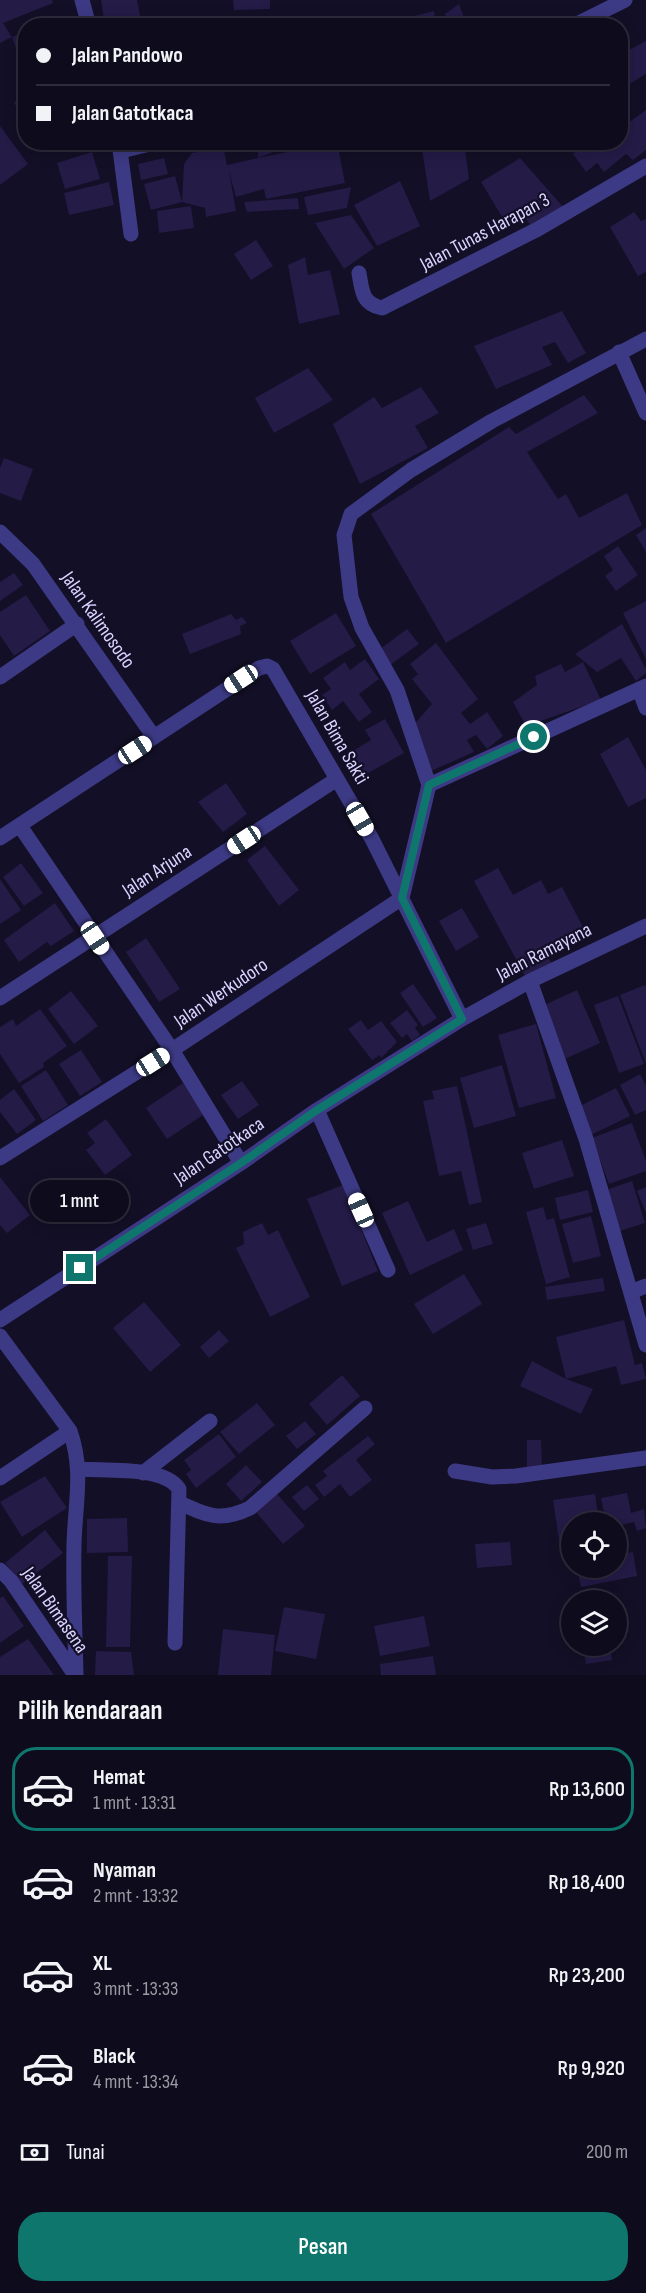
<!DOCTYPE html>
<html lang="id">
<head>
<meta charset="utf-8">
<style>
	:root { --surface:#0e0b1c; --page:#1c1929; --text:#f1f3f6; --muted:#9b9ba3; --line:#2e2b3b; --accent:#0f766e }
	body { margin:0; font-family:"Sofia Sans Condensed",sans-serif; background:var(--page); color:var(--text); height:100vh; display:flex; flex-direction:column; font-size:22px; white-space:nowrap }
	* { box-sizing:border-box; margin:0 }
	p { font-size:20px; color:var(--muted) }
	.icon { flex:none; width:33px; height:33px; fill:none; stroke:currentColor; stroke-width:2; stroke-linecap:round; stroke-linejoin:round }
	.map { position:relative; height:1675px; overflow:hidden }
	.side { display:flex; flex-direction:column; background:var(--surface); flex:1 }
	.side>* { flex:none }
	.guide { position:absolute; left:18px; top:18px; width:610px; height:132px; border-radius:24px; box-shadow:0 3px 15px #0003,0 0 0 2px var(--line); display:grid; align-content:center; height:132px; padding:0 18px; background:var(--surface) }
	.buttons { position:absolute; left:561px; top:1512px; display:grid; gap:12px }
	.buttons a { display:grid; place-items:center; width:66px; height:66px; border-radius:50%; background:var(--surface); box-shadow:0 3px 15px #0003,0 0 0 2px var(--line); font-size:30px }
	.end { position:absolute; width:27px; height:27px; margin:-14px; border:8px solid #0f766e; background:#fff; box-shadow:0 0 0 3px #fff }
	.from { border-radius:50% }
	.bubble { position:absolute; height:42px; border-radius:21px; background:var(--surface); box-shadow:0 3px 15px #0003,0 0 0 2px var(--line); font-size:20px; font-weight:600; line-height:42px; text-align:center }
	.car { position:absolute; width:18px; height:36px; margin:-18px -9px; border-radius:8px; box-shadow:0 0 4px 2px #0007; background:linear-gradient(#fff 24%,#345 0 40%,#fff 0 76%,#345 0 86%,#fff 0) }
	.guide b { display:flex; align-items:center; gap:21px; height:57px; font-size:22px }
	.guide b+b { border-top:2px solid var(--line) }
	.guide i { width:15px; height:15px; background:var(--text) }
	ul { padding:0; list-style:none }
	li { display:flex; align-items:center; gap:18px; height:84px; margin:0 12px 9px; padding:0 6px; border:3px solid transparent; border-radius:24px }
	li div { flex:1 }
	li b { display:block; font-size:22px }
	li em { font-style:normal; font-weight:600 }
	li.on { border-color:var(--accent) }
	li>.icon { width:54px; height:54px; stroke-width:1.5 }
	h2 { padding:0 18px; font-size:27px; line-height:72px }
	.pay { display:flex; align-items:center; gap:15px; height:66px; padding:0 18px; font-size:22px }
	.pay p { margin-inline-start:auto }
	.button { display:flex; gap:12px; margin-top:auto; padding:12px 18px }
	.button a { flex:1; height:69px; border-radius:24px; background:var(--accent); color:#fff; font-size:24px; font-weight:600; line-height:69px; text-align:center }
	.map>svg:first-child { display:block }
</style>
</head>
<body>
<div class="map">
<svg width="646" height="1675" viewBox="0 0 646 1675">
	<rect width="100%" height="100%" fill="#130f26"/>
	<path fill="#241b47" d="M0 0H52L53 3 3 23 12 37 0 43Z
		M101 0H137L142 26H105Z
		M233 0H270V9L234 10Z
		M459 4 467 26H449L445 14Z
		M434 11 436 26H390L407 18Z
		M58 16 61 26H38Z
		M26 31V74H25L12 37Z
		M646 41V74L621 89V54Z
		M26 97V127L14 102Z
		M646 110V150L633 160 626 154 604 172 597 163 586 172 573 154 588 142H621V125L624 126Z
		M0 126 28 164 0 185Z
		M258 142 296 143 258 158 337 142 345 183 266 199 264 189 236 197 229 171 236 211 206 217 205 208 182 202 184 164 192 153 200 188 192 153 223 147 227 165 258 158Z
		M421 142H464L469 179 430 201Z
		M92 152 100 179 65 189 57 163Z
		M164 158 168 174 141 180 138 164Z
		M520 158 564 208 531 226 524 216 507 225 481 182Z
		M175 176 182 202 151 210 144 184Z
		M400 181 420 226 377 246 354 205Z
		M109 182 114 205 69 215 64 193Z
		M351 187 347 208 308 215 304 197Z
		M298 198 299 209 247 212 244 202Z
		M191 206 194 228 159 233 157 211Z
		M634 212 641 221 646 219V272L638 276 610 227Z
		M351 215 374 248 344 269 315 223Z
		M256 240 273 266 251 280 234 254Z
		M305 257 308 275 330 270 340 314 299 324 288 265Z
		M562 311 586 353 568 363 555 342 542 347 552 365 496 389 474 346Z
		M308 368 333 400 274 433 255 398Z
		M421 387 439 413 415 426 428 448 360 484 333 424 374 397 382 408Z
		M584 395 598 413 527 452 558 499 566 494 579 518 627 493 642 525 446 643 371 514 509 427 516 434Z
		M4 458 33 469 21 501 0 493V468Z
		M646 528V552L636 535Z
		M618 546 638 575 616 591 605 576 613 570 604 556Z
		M14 573 23 585 0 601V582Z
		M26 595 50 631 14 656 0 635V612Z
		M646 601V659L623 613Z
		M336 613 356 646 310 674 290 641Z
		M231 614 236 620 242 617 247 623 240 626 241 634 190 654 182 634Z
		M622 624 646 669V673L636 681 621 658 597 672 575 654Z
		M407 629 419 644 386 668 376 652Z
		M436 643 478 699 461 713 470 724 487 712 503 736 487 749 476 735 467 740 474 752 431 771 411 728 432 704 412 679 418 674 410 664Z
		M365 659 379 679 359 694 372 712 359 722 343 701 332 710 322 695 331 689 323 678 345 662 350 670Z
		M583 662 601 700 526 726 513 702 537 685 535 676 561 664 565 672Z
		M385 719 404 753 361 777 348 754 371 740 365 730Z
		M628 737 646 770V798L628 807 600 754Z
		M226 783 247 814 223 832 198 802Z
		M265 846 299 890 279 906 247 860Z
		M21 863 43 893 24 906 3 877Z
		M498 868 513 895 541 880 548 894 562 887 584 929 544 950 552 964 526 978 474 881Z
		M0 879 21 910 0 924Z
		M55 903 74 931 51 946 47 942 19 962 4 940Z
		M462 908 479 937 456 951 439 921Z
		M146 938 180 989 159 1002 126 952Z
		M413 984 437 1018 423 1027 400 993Z
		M645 985 646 988V1064L620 995Z
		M577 990 600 1043 565 1059 542 1006Z
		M71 991 98 1026 74 1044 48 1009Z
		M618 996 644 1064 619 1073 594 1005Z
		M40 1009 67 1046 43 1063 44 1067 19 1083 0 1054V1027L13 1019 16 1026Z
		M407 1010 418 1025 415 1028 420 1035 412 1041 407 1034 402 1038 390 1023Z
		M361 1020 368 1030 381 1021 397 1042 381 1058 380 1055 372 1060 348 1029Z
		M536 1024 556 1098 519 1108 498 1035Z
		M81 1050 102 1082 80 1096 59 1064Z
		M502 1065 516 1116 474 1128 460 1078Z
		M46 1070 68 1105 43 1121 21 1086Z
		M640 1074 646 1086V1110L635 1115 620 1085Z
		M242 1081 259 1105 238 1119 221 1095Z
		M183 1083 203 1115 167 1139 146 1108Z
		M457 1086 482 1202 469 1205 461 1171 439 1176 423 1101 434 1099 432 1091Z
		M616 1088 630 1116 591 1135 578 1107Z
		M14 1089 36 1120 17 1134 0 1112V1100Z
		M106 1119 132 1155 105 1175 86 1150 95 1143 87 1133Z
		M632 1123 646 1161V1171L609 1184 592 1138Z
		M562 1140 574 1176 534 1189 522 1153Z
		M0 1177 30 1215 7 1233 0 1225Z
		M632 1181 645 1223 620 1231 606 1190Z
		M343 1185 378 1271 342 1286 307 1199Z
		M646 1187V1213L637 1191Z
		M588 1190 593 1212 560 1220 555 1198Z
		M408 1201 427 1242 454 1229 463 1250 410 1275 382 1213Z
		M543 1207 547 1220 554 1218 570 1277 546 1284 526 1212Z
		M591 1216 601 1256 573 1263 562 1224Z
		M262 1223 268 1235 278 1230 310 1297 270 1317 236 1248 244 1244 243 1232Z
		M486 1223 493 1244 473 1250 466 1229Z
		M464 1274 482 1304 433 1334 414 1304Z
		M603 1278 605 1291 547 1300 545 1287Z
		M144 1302 181 1345 150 1372 113 1328Z
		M624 1320 635 1365 642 1363 646 1379 621 1385 616 1366 566 1379 556 1337Z
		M219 1330 229 1341 209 1358 200 1347Z
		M532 1361 566 1379 593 1389 581 1414 520 1386Z
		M342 1375 360 1396 327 1425 309 1404Z
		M257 1403 275 1425 239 1454 220 1432Z
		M305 1421 316 1434 297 1449 286 1436Z
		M219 1434 236 1457 196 1488 186 1474 191 1470 184 1460Z
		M368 1436 375 1444 356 1460 372 1480 350 1497 340 1484 324 1497 315 1485 327 1476 323 1471Z
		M527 1440H541L542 1469H527Z
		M246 1465 262 1482 241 1501 226 1484Z
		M45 1476 67 1508 22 1537 0 1502Z
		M307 1485 319 1499 304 1511 292 1497Z
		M627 1493 631 1513 644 1509 646 1528 637 1531 634 1522 616 1526V1522H606L601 1498Z
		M277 1494 305 1526 283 1544 256 1512Z
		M595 1494 599 1522H572V1559L562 1560 553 1500Z
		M127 1518 128 1552 87 1553V1519Z
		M45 1530 63 1553 22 1584 5 1563Z
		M510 1542 512 1565 477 1568 475 1544Z
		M633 1552 637 1576 581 1587 577 1568H616V1555Z
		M108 1556H132L130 1647H106Z
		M3 1596 24 1626 0 1643V1598Z
		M284 1607 325 1614 316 1659 275 1651Z
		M424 1616 430 1646 380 1656 374 1626Z
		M223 1629 275 1635 271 1675H218Z
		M28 1639 54 1675H0V1657Z
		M583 1646H610L612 1660 586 1664Z
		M96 1651 131 1652 134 1675H95Z
		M433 1656 436 1675H381L380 1664Z"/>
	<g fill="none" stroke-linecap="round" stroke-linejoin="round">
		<path stroke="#3d3a85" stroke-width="15" d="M82 0 89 26
			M573 26 625 0
			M119 142 131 234
			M121 151 158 142
			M359 273C362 291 362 304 382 308L538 229 646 166
			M619 352 646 413
			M0 532 33 564 154 737
			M0 677 77 624
			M639 689 646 708
			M429 785 646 686
			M20 826 172 1050 241 1163
			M0 838 259 668 267 666 273 669 372 839 462 1019
			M402 898 429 785 397 690 362 628 351 597 344 535 351 514 411 470 492 421 646 339
			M530 981 586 1139 646 1345
			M0 998 337 779
			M317 1110 388 1270
			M0 1158 172 1050 402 898
			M631 1292 646 1286
			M0 1320 241 1163 317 1110 462 1019 530 981 646 926
			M0 1336 70 1431C84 1471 75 1503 74 1545 73 1588 75 1632 76 1675
			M80 1469C107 1471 164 1466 179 1489L175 1643
			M455 1471 492 1477 516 1476 646 1458
			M143 1473 210 1421
			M0 1478 70 1431
			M180 1503C208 1516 221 1522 250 1508L365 1408
			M0 1570 11 1581 75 1675"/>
	</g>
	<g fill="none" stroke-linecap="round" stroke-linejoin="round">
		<path stroke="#0f766e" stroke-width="8" d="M80 1268 241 1163 317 1110 462 1019 402 898 429 785 534 737"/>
	</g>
	<g text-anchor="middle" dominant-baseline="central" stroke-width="4.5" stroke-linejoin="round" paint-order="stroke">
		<g font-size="20" fill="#d9d4ff" stroke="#130f26">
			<text transform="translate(485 232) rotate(-28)">Jalan Tunas Harapan 3</text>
			<text transform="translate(98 620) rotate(55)">Jalan Kalimosodo</text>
			<text transform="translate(337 737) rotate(60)">Jalan Bima Sakti</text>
			<text transform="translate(157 871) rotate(-33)">Jalan Arjuna</text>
			<text transform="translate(544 952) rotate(-27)">Jalan Ramayana</text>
			<text transform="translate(221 993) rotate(-34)">Jalan Werkudoro</text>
			<text transform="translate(219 1151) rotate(-34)">Jalan Gatotkaca</text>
			<text transform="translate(55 1610) rotate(55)">Jalan Bimasena</text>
		</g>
	</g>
</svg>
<div class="buttons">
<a><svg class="icon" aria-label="locate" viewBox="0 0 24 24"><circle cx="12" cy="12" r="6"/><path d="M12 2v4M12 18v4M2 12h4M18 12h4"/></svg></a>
<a><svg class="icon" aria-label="layers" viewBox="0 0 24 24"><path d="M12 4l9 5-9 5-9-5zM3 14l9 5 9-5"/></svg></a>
</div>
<i class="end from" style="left:534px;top:737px"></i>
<i class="end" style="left:80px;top:1268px"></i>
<div class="bubble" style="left:30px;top:1180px;width:99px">1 mnt</div>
<i class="car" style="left:241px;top:679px;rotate:237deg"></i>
<i class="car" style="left:135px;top:750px;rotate:57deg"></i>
<i class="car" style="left:360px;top:819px;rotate:150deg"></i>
<i class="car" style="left:244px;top:840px;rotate:237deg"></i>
<i class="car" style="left:95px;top:938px;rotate:146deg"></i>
<i class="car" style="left:153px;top:1062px;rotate:58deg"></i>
<i class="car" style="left:361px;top:1210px;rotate:336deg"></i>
<div class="guide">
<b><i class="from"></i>Jalan Pandowo</b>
<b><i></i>Jalan Gatotkaca</b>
</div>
</div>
<section class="side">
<h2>Pilih kendaraan</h2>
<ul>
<li class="on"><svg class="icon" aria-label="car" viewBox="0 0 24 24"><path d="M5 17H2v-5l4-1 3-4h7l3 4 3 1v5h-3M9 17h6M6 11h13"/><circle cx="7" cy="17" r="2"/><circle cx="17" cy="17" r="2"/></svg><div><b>Hemat</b><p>1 mnt · 13:31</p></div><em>Rp 13,600</em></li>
<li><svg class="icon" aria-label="car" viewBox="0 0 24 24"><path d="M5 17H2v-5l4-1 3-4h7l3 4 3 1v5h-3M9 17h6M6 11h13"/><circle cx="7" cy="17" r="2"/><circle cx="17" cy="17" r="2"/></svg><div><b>Nyaman</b><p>2 mnt · 13:32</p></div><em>Rp 18,400</em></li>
<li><svg class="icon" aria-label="car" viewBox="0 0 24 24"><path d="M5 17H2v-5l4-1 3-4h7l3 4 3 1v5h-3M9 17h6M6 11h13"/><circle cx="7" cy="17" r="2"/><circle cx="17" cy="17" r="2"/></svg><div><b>XL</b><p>3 mnt · 13:33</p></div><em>Rp 23,200</em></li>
<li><svg class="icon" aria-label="car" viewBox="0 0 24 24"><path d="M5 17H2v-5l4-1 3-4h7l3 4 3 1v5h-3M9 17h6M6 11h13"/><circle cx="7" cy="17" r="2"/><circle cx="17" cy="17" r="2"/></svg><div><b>Black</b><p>4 mnt · 13:34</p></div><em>Rp 9,920</em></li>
</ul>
<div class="pay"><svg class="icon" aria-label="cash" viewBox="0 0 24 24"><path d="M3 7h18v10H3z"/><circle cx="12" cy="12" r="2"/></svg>Tunai<p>200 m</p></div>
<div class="button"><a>Pesan</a></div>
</section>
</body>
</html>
